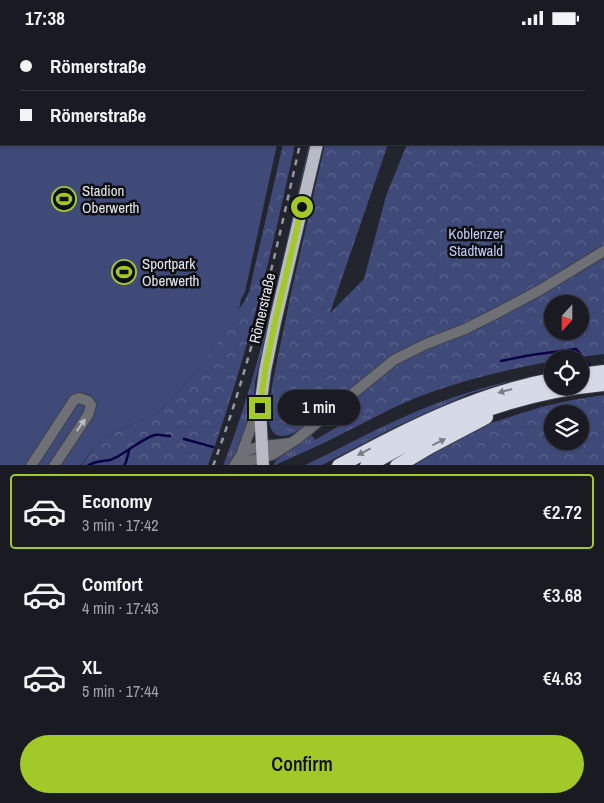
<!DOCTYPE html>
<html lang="en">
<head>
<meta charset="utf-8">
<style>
	:root { --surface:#1a1b22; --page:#23242a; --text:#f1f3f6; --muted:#9fa1a5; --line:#383940; --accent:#a2c928 }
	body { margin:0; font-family:"Archivo Narrow",sans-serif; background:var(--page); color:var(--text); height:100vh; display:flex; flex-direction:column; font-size:19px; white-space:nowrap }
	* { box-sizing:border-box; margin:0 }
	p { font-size:16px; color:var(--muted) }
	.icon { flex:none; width:28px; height:28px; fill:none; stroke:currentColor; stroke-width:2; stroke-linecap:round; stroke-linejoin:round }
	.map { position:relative; height:430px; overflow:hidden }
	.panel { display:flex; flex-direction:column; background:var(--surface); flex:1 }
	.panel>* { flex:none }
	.top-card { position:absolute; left:0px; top:0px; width:605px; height:110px; box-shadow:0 1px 4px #0004,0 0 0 1px var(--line); display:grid; align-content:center; height:110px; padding:0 20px; background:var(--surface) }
	.needle { width:32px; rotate:201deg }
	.tools { position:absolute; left:544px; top:260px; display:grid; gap:10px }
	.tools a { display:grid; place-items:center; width:45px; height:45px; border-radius:50%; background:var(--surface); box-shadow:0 1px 4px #0004,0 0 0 1px var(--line); font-size:25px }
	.end { position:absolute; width:22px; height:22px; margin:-11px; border:6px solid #a2c928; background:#111; box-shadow:0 0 0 2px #111 }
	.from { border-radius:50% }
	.bubble { position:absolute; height:35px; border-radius:18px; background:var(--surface); box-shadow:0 1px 4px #0004,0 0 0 1px var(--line); font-size:16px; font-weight:600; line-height:35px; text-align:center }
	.top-card b { display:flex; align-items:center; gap:18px; height:48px; font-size:19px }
	.top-card b+b { border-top:1px solid var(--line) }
	.top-card i { width:12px; height:12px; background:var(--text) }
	ul { padding:9px 0 0; list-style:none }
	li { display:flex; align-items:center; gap:15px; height:75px; margin:0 10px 8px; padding:0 10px; border:2px solid transparent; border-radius:5px }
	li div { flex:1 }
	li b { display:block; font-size:19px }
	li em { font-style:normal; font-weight:600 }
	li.active { border-color:var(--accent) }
	li>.icon { width:45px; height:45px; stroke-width:1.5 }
	.cta { display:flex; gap:10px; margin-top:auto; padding:10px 20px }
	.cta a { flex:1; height:58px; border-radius:30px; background:var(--accent); color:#111; font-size:20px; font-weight:600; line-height:58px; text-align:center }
	.status { display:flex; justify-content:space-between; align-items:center; height:35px; padding:0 25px; background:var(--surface); direction:ltr }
	.status svg { height:14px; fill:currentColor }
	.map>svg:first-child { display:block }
</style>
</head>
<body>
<div class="status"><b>17:38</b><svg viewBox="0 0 49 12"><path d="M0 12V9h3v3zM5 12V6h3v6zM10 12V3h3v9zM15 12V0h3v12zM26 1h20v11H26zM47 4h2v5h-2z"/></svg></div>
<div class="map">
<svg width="604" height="431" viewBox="0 0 604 431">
	<defs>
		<pattern id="grass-tufts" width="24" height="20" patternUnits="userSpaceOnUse" patternTransform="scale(1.25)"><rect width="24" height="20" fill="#404a78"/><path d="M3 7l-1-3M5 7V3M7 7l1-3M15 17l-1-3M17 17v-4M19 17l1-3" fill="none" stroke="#5c648c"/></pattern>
		<pattern id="forest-crowns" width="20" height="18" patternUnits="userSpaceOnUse" patternTransform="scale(1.25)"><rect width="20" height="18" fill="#404a78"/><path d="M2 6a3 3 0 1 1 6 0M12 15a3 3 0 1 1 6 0" fill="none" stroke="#5c648c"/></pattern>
	</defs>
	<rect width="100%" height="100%" fill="#22242e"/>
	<path fill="url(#grass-tufts)" d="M309 109H312L255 347 253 383 234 420 228 430 223 431C263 327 284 217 309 109Z
		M518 344 469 359 395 392 322 430H305C335 416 364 400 395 386 434 367 475 354 518 344Z
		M395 372 326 407 273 431 276 425 311 399 315 405 354 382 350 378 356 377H383Z
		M269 382 298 396C282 405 269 403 269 382Z"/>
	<path fill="url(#forest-crowns)" fill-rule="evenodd" d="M448 0H604V319L565 324H552V326C505 335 458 346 413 364 402 369 373 383 362 381 359 380 359 379 356 377L350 378 342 372 310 389 298 396 269 382 272 350 291 258 325 109H388L330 278 364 244 386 161 407 109H604V1H448ZM552 269H580V296H552Z
		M283 109H295C272 217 246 326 208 430L81 431 100 405 158 378 204 328 245 265 249 257Z
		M604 360V430L409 431 446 410 485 390 541 372 572 365ZM552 379H580V406H552Z"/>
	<path fill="#404a78" d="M28 0H301V1H28Z
		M1 39V109H277L245 257 241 264 239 275 204 328 158 378 100 405 81 430H0V41Z"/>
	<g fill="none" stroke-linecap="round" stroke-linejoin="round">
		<path stroke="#0a0048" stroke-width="2.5" d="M501 326 531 320 576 314 592 333
			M184 404 213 412
			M87 431C97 425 101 427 110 425 125 420 140 404 155 400 159 399 166 401 170 401
			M124 431 126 427 129 416"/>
		<defs>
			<path id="minor" d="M241 420C254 409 273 411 290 408
				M31 431 74 365 79 363 88 366 91 370 88 380 54 431
				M234 431 241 420 253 387 260 373
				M240 431 249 426 272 420 297 404 394 325 426 309 465 294 495 279 540 255 604 216"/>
			<path id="major" d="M341 1 342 0
				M263 431 260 373 265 336 275 287 317 109"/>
			<path id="highway" d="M580 340 604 337
				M339 431C407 394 476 359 552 345
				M367 431C392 417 418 402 445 391 495 369 550 354 604 349
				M397 431 431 411 486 382"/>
		</defs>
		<use href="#minor" stroke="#3d3f49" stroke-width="12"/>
		<use href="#major" stroke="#3d3f49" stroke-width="14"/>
		<use href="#highway" stroke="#3d3f49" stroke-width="16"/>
		<use href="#minor" stroke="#6e7075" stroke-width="10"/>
		<use href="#major" stroke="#b8bbc6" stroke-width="12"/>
		<use href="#highway" stroke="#d6dae7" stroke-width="14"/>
		<path stroke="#96979f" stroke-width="2.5" stroke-dasharray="6 6" stroke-linecap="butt" d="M323 1 324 0
			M213 431C252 326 276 217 300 109"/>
	</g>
	<defs><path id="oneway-solid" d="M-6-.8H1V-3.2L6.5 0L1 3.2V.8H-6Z" transform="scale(1.25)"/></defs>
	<g fill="#7c7e87">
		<use href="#oneway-solid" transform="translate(505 356) rotate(165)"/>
		<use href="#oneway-solid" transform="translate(439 407) rotate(-26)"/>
		<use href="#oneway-solid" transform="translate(364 417) rotate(152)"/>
	</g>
	<use fill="#bcbdc4" href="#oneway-solid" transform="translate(81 390) rotate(-55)"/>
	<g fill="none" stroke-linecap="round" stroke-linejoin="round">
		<path stroke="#a2c928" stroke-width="6" d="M260 373 265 336 275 287 302 172"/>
	</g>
	<defs>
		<symbol id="stadium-ring" viewBox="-11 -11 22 22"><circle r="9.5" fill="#0d0e12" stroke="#a2c928" stroke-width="1.5"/><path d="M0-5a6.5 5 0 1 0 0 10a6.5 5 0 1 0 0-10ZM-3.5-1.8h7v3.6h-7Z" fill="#a2c928"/></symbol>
	</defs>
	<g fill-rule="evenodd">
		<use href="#stadium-ring" x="50" y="150" width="28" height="28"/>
		<use href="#stadium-ring" x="110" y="223" width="28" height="28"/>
	</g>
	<g text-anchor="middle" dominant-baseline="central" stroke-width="5" stroke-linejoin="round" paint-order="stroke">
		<g font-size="15" fill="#e6e7ee" stroke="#0d0e12" text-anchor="start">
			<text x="82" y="155">Stadion<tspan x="82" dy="17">Oberwerth</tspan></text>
			<text x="142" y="228">Sportpark<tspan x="142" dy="17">Oberwerth</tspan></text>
		</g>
		<g font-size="15" fill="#bfcbf5" stroke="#0d0e12">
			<text x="476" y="198">Koblenzer<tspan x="476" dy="17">Stadtwald</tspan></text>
		</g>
		<g font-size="15" fill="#e6e7ee" stroke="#0d0e12">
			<text transform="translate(262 273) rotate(-77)">Römerstraße</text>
		</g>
	</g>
</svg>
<div class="tools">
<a><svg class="needle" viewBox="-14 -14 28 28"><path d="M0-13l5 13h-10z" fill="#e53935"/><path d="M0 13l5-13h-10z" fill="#9fa1a5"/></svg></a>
<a><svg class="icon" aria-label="locate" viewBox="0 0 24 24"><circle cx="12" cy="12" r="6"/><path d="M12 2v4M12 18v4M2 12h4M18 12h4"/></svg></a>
<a><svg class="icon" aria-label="layers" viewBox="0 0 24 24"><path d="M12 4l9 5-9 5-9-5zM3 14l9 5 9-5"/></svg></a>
</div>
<i class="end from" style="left:302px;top:172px"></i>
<i class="end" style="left:260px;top:373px"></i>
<div class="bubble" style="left:278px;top:355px;width:82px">1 min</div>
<div class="top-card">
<b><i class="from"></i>Römerstraße</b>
<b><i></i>Römerstraße</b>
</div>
</div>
<section class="panel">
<ul>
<li class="active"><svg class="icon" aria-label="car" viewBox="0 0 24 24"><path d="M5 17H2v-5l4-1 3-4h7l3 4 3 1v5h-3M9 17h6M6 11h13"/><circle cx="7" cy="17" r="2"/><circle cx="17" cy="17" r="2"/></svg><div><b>Economy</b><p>3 min · 17:42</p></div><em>€2.72</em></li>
<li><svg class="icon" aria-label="car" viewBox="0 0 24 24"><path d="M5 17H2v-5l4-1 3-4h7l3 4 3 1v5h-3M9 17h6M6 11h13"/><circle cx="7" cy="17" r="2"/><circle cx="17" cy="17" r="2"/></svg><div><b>Comfort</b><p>4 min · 17:43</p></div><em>€3.68</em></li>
<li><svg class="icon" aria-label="car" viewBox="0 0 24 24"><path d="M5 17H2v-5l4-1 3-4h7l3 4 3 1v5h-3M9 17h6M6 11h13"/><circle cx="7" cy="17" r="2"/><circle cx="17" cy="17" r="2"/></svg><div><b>XL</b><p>5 min · 17:44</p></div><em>€4.63</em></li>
</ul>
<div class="cta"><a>Confirm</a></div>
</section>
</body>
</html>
